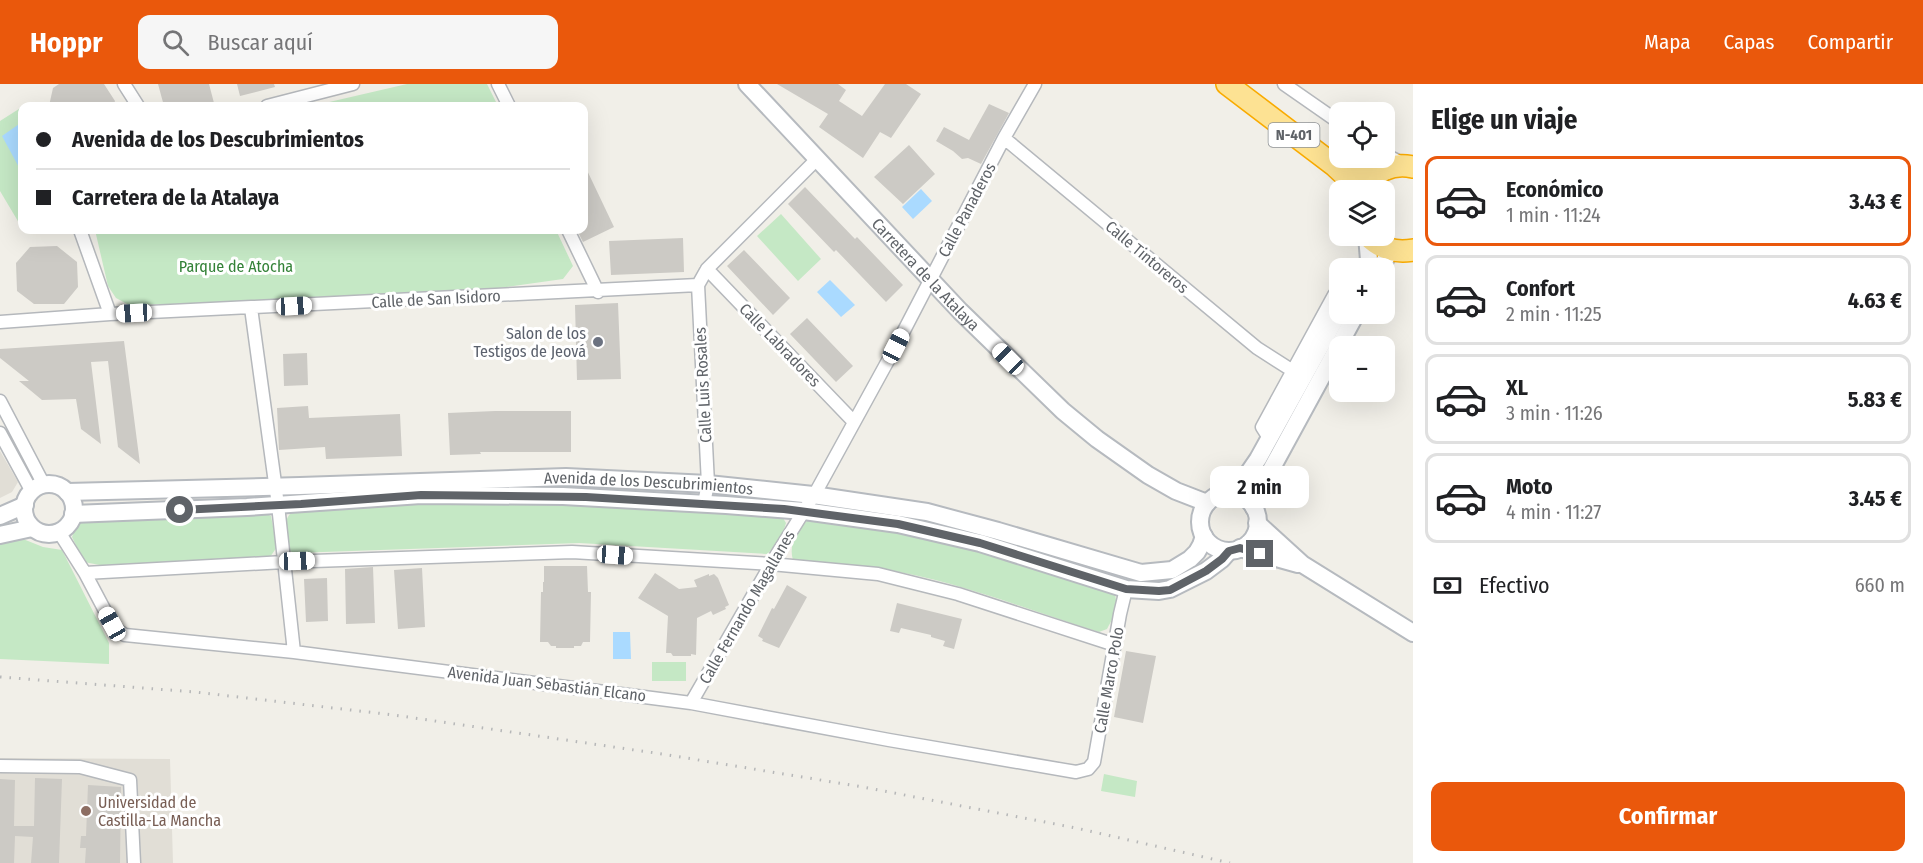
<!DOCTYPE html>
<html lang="es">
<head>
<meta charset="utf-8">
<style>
	:root { --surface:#fff; --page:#f6f6f6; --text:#202124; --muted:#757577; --line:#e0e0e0; --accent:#ea580c }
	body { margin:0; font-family:"Fira Sans Condensed",sans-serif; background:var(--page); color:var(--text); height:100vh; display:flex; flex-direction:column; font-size:22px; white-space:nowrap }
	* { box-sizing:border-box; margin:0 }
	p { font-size:20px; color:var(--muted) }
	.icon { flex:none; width:33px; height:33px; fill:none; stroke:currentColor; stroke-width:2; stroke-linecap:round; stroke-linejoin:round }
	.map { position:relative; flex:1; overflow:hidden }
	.panel { display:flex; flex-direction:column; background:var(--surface); width:510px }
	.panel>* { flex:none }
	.guide { position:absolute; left:18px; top:18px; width:570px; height:132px; border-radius:12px; box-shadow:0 6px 24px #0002; display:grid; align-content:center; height:132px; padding:0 18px; background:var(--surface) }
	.controls { position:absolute; left:1329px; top:18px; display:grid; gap:12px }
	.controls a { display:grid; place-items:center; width:66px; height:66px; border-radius:12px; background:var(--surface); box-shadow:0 6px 24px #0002; font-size:30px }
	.end { position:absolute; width:27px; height:27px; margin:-14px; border:8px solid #5f6368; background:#fff; box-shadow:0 0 0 3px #fff }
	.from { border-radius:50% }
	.bubble { position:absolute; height:42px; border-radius:12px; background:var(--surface); box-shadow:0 6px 24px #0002; font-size:20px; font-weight:700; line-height:42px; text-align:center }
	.car { position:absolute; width:18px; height:36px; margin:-18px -9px; border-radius:8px; box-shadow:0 0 4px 2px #0007; background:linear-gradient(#fff 24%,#345 0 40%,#fff 0 76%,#345 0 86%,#fff 0) }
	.guide b { display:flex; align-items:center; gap:21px; height:57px; font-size:22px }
	.guide b+b { border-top:2px solid var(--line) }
	.guide i { width:15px; height:15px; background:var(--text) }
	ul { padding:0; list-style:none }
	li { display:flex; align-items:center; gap:18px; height:90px; margin:0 12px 9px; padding:0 6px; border:3px solid var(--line); border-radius:12px }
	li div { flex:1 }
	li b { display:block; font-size:22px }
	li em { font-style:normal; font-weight:700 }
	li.active { border-color:var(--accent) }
	li>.icon { width:54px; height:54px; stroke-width:1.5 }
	h2 { padding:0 18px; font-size:27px; line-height:72px }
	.pay { display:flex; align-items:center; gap:15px; height:66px; padding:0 18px; font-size:22px }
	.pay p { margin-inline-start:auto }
	.primary-button { display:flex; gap:12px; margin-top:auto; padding:12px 18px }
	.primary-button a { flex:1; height:69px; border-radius:12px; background:var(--accent); color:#fff; font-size:24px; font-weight:700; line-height:69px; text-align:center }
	header { display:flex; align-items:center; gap:36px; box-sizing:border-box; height:84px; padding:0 30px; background:var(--accent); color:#fff }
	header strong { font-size:28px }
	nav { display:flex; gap:33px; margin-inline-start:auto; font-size:21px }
	.search { width:420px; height:54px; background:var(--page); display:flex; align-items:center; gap:15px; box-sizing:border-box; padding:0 21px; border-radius:12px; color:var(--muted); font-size:22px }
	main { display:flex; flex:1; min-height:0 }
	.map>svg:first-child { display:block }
</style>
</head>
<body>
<header>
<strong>Hoppr</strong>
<div class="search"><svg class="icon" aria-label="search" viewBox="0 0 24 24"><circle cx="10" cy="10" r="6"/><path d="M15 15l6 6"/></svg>Buscar aquí</div>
<nav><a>Mapa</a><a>Capas</a><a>Compartir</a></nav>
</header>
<main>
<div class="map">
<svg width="1413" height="779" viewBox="0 0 1413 779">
	<rect width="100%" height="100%" fill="#f1efe8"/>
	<path fill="#e1ded6" d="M0 367 18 398 12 408 0 414Z
		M0 674 170 675 173 779H0Z"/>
	<path fill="#c5e8c5" d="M407 0H487L498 22H312Z
		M22 23V144L0 107V37Z
		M781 130 821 175 798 197 757 152Z
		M95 146H556L573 182 563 195 416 216 129 221 116 214 108 202Z
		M432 419H620L783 434 786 439C783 450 776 463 767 470L579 459 294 469 290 467C287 451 280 437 294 426Z
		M261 427 271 432 277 463 270 473 105 482 84 478 72 453 79 436Z
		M809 435 891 444 957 459 1112 505C1121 519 1114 532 1107 545L1099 548C1027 526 956 496 882 485 855 480 826 481 799 478L793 476C788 460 798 445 809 435Z
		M18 453 43 463 62 466 109 559V580L0 575V458Z
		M652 578H686V597H652Z
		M1104 690 1137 697 1135 713 1101 707Z"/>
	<path fill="#aadaff" d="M22 38V89L2 52Z
		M921 105 932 117 913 135 902 123Z
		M830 196 855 221 841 233 817 208Z
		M613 548H630L631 575H613Z"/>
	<path fill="#cccac5" d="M59 0H104L115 17 113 22H49L53 4Z
		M158 0H209L214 19 202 22H164Z
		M237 0H274L275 3 240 12Z
		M777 0H838L846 6 839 17 862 32 885 0H906L921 10 891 54 880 48 863 74 819 43 828 30Z
		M989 20 1009 29 981 80 968 74 962 75 953 67 936 57 944 43 969 56Z
		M909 61 935 90 903 120 874 93Z
		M584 80 614 143 583 158 577 146H584Z
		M805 103 855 155 857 153 903 201 886 218 836 166 834 168 788 120Z
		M683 154 684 188 611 191 609 157Z
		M57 162 77 178 78 203 64 220H34L17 207 16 179 30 163Z
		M744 166 790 214 773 231 727 182Z
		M618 219 621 295 577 296 575 221Z
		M807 234 853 282 836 298 790 250Z
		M124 257 140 380 118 363 108 277 91 278 101 360 81 345 76 315 42 316 19 297H29L0 274V265Z
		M307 269 308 301 284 302 283 270Z
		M308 322 309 334 400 330 402 372 326 375 325 363 279 366 277 324Z
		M495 327H571V368H480L481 370 450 371 448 329Z
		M544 482H587L588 508H591L590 558H583L581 562H574V564H556V562H551L548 558H540L541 508H543V498H544Z
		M373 483 375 539 346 540 345 485Z
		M422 484 425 543 398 545 394 486Z
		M655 489 679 505 697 503 694 496 709 490V492L714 490 718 494 729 521 725 523 726 525 713 531 711 527 697 534 696 571 691 570V572H673L671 569H666L668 532 638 514Z
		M327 494 328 537 306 538 304 495Z
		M787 501 807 513 779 564 762 557 763 555 758 552 772 524 774 525Z
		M897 519 962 535 954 565 943 562 945 557 931 553V551L901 544 899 549 890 547Z
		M1126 567 1156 572 1143 639 1114 633Z
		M35 694 62 695 59 779H31L33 753 15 752 14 779H0V695L15 696 14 742H34Z
		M88 701 121 703 120 779H85L86 764H80L81 752H86Z"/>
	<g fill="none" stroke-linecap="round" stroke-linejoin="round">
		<defs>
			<path id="street" d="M124 0 138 22
				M498 0 509 22
				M1284 0 1340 39
				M267 22 353 0
				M1004 54 1257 264 1293 287
				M1384 70 1398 77 1401 81
				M80 146 110 230
				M568 146 598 208
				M707 185 854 338
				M698 201 708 400 704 419
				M251 224 278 421 294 568
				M0 238 110 230 698 201 707 185 817 75
				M0 317 44 401
				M0 349 32 408
				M1269 354 1262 343 1334 211H1340
				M59 448 85 489 112 540 120 548 125 551 294 568 691 619 889 656 1076 688 1088 685 1094 678 1120 530 1126 505
				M85 489 284 478 572 468 771 480 878 490 958 510 1115 561
				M691 619 774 475 817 406 896 262 1004 54 1035 0
				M0 682 80 683 130 696 134 779"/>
			<g id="secondary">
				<path id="s1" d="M747 0 960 227 1063 327 1097 355 1148 391 1176 407 1207 419"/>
				<path d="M1364 184 1369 176 1367 152"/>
				<path d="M1381 184 1390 166"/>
				<circle cx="49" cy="425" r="25"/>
				<path id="s2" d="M67 408 300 402 566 393 708 400 813 411 927 428 998 447 1141 489 1172 486 1190 475 1197 468 1201 461 1204 452"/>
				<path d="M1228 409 1238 404 1258 375 1340 227"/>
				<circle cx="1229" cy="438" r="29"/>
				<path d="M1254 424 1260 406 1356 230"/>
				<path d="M73 430 247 423 421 411 563 412 726 421 804 427 898 440 980 459 1126 505 1159 507 1170 505 1206 487 1222 475 1229 467"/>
				<path d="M0 432 25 421"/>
				<path d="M1257 439 1302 480 1413 549"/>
				<path d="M0 451 32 444"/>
				<path d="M1240 464 1298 480"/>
			</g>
			<path id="highway" d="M1227 0 1335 82 1350 96 1357 106
				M1345 74 1361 83 1386 85
				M1363 106C1373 88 1392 78 1413 83
				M1368 152C1381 165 1395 169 1413 166"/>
		</defs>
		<use href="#street" stroke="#b5b8bc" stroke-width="15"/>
		<use href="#secondary" stroke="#b6babf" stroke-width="20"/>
		<use href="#highway" stroke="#f9ab00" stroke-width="24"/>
		<use href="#street" stroke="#fff" stroke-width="12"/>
		<use href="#secondary" stroke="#fff" stroke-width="16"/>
		<use href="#highway" stroke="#fde293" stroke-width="21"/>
		<path stroke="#b6b7b8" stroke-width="3" stroke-dasharray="1.5 8" stroke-linecap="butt" d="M0 593 195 608 394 631 662 670 863 703 1076 744 1230 779"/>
	</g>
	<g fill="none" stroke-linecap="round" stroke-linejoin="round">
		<path stroke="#5f6368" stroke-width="8" d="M180 426 301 420 421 411 586 413 784 425 898 440 980 459 1126 505 1159 507 1170 506 1206 487 1222 475 1229 467 1240 464 1260 470"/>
	</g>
	<circle fill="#6b7280" stroke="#fff" stroke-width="2" cx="598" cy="258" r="6"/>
	<circle fill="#8d6e63" stroke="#fff" stroke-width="2" cx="86" cy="727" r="6"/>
	<g text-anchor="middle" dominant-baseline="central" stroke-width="6" stroke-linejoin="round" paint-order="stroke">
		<rect fill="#fff" stroke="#8f9295" stroke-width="1.5" x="1268.5" y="39" width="51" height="24" rx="4.5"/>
		<g font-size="15" font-weight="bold" fill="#5f6368">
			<text x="1294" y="51">N-401</text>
		</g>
		<g font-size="16" fill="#5f6368" stroke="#fff">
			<text transform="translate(967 126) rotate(-62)">Calle Panaderos</text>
			<text transform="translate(1147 173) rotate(40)">Calle Tintoreros</text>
			<text stroke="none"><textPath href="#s1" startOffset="261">Carretera de la Atalaya</textPath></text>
			<text transform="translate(436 215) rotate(-3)">Calle de San Isidoro</text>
			<text transform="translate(780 261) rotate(46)">Calle Labradores</text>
			<text transform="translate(703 301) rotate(-93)">Calle Luis Rosales</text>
			<text stroke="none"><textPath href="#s2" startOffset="582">Avenida de los Descubrimientos</textPath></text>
			<text transform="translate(747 523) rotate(-60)">Calle Fernando Magallanes</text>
			<text transform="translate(1109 596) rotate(-80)">Calle Marco Polo</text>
			<text transform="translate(547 600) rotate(7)">Avenida Juan Sebastián Elcano</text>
		</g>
		<g font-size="16" fill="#348238" stroke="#fff">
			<text x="236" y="182">Parque de Atocha</text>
		</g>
		<g font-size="16" fill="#5b616d" stroke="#fff" text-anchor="end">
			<text x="586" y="249">Salon de los<tspan x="586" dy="18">Testigos de Jeová</tspan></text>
		</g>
		<g font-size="16" fill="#785e54" stroke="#fff" text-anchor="start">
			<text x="98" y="718">Universidad de<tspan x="98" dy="18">Castilla-La Mancha</tspan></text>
		</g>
	</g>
</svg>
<div class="controls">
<a><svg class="icon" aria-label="locate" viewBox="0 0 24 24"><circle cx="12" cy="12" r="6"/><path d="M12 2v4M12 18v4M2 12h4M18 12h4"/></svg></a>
<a><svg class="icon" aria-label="layers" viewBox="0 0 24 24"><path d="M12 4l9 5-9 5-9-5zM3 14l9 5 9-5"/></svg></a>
<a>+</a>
<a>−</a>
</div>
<i class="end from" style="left:180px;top:426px"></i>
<i class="end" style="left:1260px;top:470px"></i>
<div class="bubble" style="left:1210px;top:382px;width:99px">2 min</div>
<i class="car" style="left:294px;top:222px;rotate:87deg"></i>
<i class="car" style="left:134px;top:229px;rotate:267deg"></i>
<i class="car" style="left:896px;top:262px;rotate:27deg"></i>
<i class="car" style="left:1008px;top:275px;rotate:315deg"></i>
<i class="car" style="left:615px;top:471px;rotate:94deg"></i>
<i class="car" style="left:297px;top:477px;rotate:88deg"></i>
<i class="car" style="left:112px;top:540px;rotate:331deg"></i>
<div class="guide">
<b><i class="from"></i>Avenida de los Descubrimientos</b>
<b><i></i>Carretera de la Atalaya</b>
</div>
</div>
<section class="panel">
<h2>Elige un viaje</h2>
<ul>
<li class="active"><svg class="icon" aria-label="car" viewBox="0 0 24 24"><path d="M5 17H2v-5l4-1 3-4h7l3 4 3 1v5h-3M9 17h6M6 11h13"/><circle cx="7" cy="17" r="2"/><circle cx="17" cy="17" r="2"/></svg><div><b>Económico</b><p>1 min · 11:24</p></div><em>3.43 €</em></li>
<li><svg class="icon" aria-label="car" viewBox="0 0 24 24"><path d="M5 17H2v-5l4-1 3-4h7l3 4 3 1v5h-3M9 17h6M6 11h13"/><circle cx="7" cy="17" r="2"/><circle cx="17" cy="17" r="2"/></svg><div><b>Confort</b><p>2 min · 11:25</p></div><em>4.63 €</em></li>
<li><svg class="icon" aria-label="car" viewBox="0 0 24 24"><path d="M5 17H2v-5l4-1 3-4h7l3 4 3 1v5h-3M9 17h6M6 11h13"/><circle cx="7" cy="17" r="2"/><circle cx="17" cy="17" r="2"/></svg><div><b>XL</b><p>3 min · 11:26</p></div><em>5.83 €</em></li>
<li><svg class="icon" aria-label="car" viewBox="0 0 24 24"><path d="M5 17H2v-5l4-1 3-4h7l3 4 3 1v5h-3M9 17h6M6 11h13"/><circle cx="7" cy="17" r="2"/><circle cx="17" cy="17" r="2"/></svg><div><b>Moto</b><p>4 min · 11:27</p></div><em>3.45 €</em></li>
</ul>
<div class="pay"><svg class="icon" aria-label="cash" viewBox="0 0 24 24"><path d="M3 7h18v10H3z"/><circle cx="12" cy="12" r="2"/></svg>Efectivo<p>660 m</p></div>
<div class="primary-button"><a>Confirmar</a></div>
</section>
</main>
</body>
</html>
